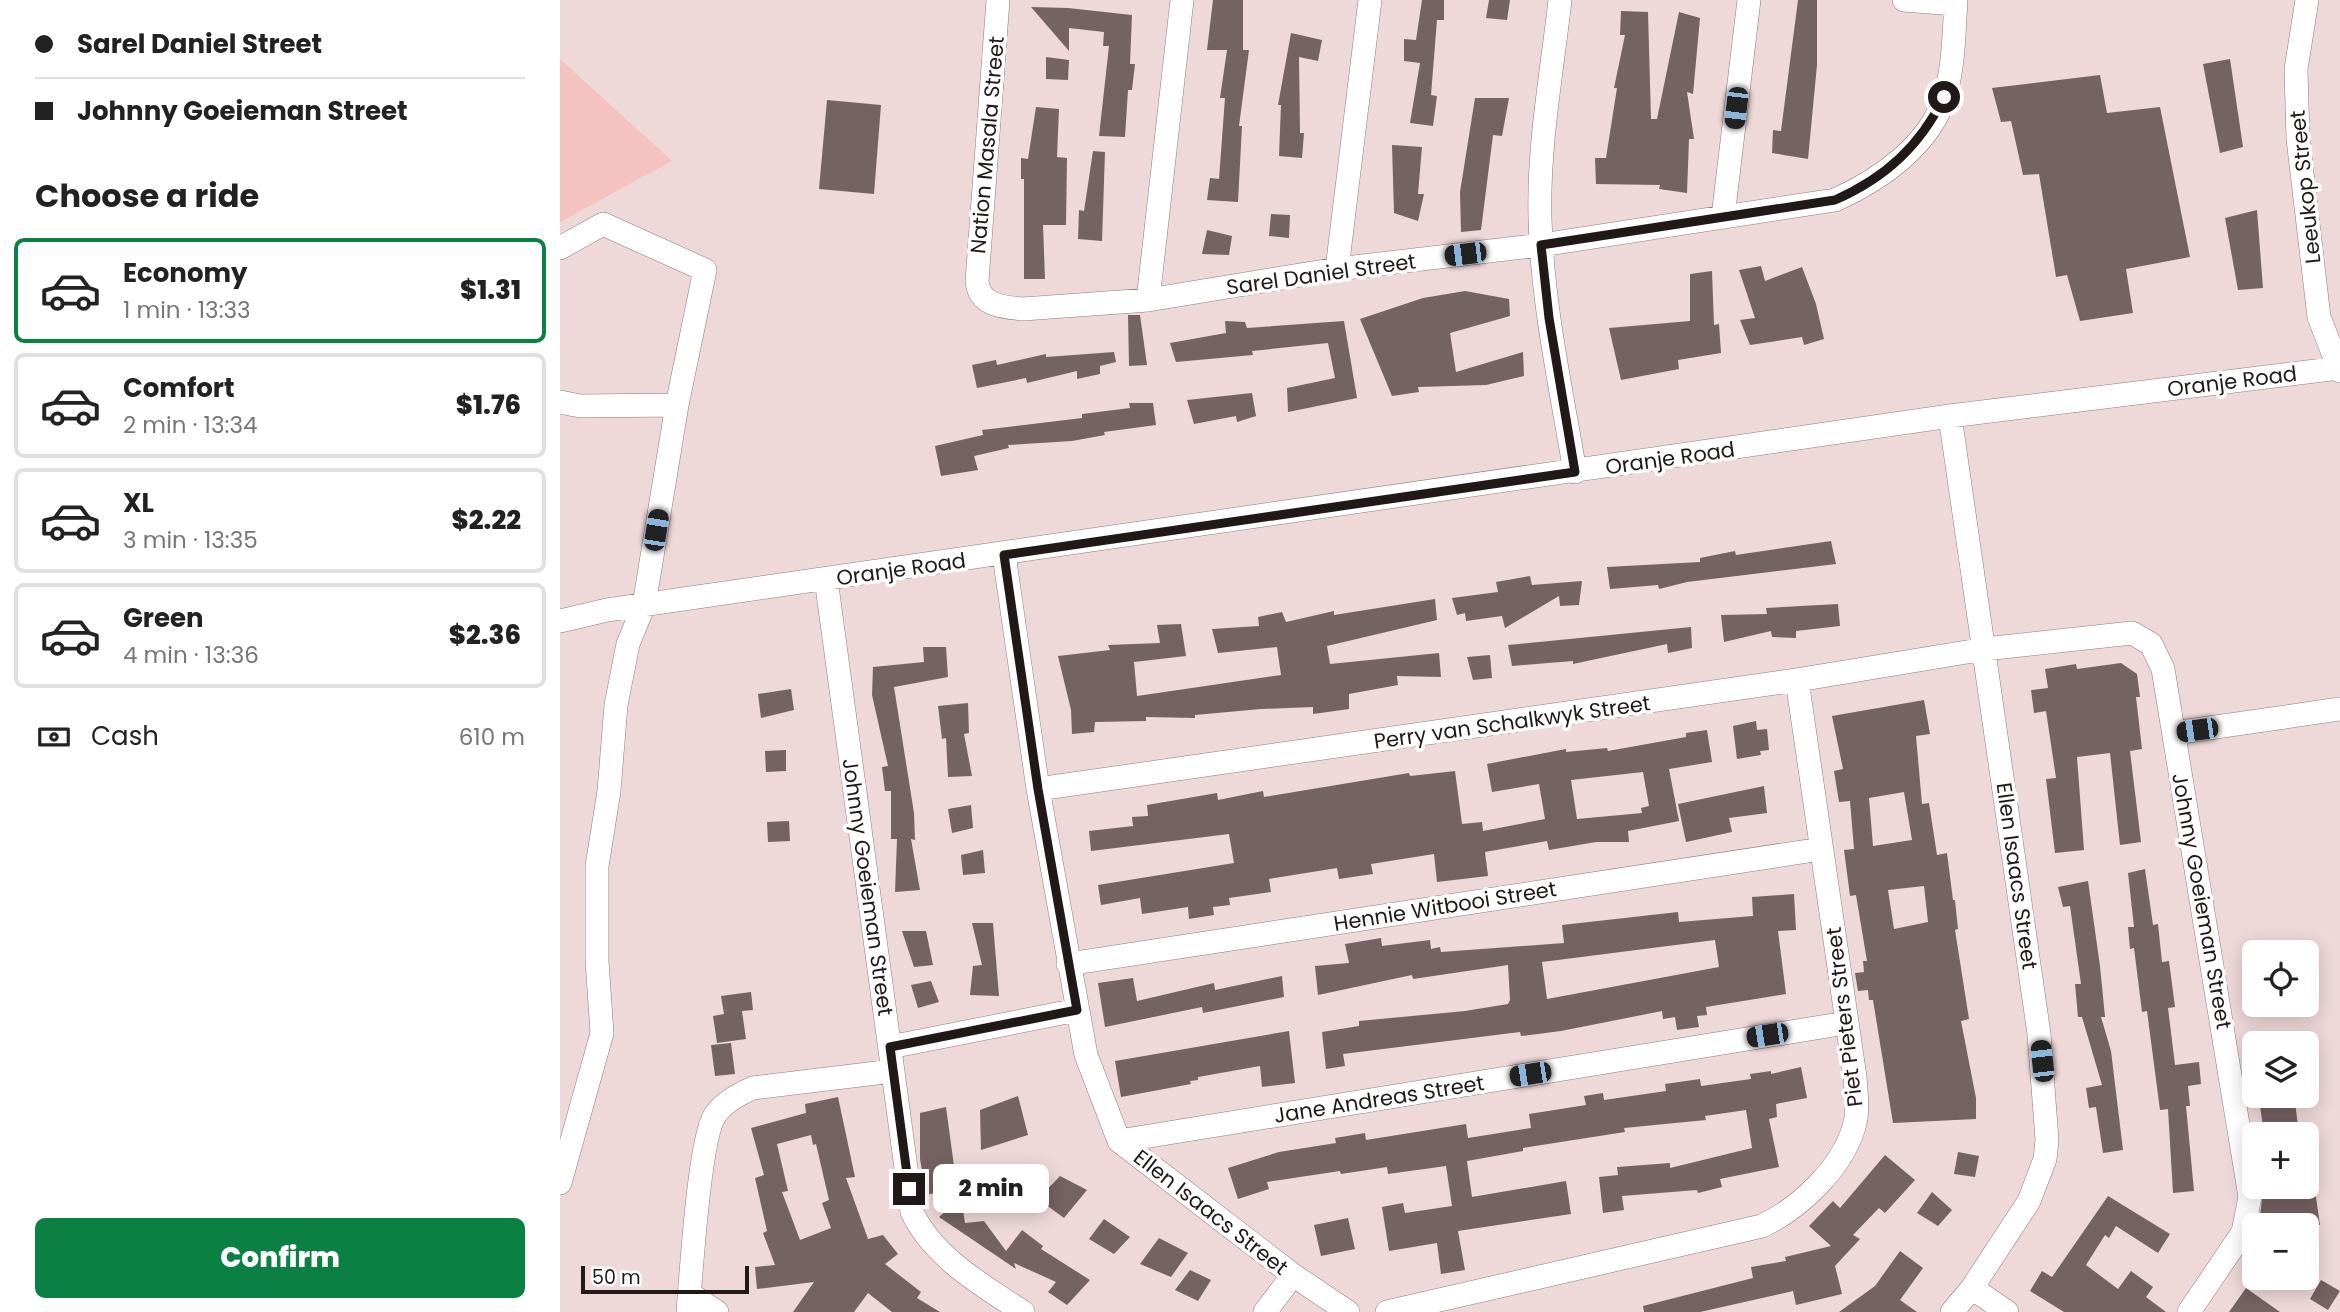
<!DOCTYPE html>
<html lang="en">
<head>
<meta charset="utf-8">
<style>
	:root { --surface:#fff; --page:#f2f2f2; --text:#222; --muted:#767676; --line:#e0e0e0; --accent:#0b8043 }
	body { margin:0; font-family:Poppins,sans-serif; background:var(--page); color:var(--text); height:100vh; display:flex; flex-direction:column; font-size:26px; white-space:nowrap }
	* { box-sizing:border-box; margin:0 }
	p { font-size:23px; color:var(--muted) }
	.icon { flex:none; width:38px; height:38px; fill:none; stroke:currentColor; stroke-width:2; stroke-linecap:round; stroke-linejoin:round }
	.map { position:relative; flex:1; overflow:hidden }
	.details { display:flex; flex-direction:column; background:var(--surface); width:560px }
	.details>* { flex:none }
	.top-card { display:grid; align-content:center; height:154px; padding:0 35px; background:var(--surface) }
	.tools { position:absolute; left:1682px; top:940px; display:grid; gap:14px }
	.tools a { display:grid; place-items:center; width:77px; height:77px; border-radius:10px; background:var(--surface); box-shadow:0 4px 18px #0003; font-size:35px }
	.scale { position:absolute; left:21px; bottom:18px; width:168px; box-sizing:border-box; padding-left:7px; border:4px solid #201918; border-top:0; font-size:19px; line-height:24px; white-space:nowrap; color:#201918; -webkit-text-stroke:5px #fff; paint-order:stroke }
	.end { position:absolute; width:32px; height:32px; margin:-16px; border:9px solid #201918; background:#fff; box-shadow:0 0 0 4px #fff }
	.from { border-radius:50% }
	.bubble { position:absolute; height:49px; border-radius:10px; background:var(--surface); box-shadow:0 4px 18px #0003; font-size:23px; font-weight:800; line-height:49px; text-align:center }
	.car { position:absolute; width:21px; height:42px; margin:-21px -10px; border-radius:9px; box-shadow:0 0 5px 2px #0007; background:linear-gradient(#222 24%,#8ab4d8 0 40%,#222 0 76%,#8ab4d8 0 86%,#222 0) }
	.top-card b { display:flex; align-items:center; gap:24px; height:66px; font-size:26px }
	.top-card b+b { border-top:2px solid var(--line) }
	.top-card i { width:18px; height:18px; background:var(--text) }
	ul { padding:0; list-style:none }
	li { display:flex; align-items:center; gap:21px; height:105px; margin:0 14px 10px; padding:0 21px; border:4px solid var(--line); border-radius:10px }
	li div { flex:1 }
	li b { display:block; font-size:26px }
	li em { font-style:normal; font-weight:800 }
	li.current { border-color:var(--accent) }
	li>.icon { width:63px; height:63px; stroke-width:1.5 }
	h2 { padding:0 35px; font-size:32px; line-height:84px }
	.pay { display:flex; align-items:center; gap:18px; height:77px; padding:0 35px; font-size:26px }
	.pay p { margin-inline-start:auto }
	.button { display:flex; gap:14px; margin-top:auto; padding:14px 35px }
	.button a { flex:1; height:80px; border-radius:10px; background:var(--accent); color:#fff; font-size:28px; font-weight:800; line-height:80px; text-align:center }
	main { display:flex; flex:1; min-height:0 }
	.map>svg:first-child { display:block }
</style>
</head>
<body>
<main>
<section class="details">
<div class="top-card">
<b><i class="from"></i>Sarel Daniel Street</b>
<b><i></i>Johnny Goeieman Street</b>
</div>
<h2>Choose a ride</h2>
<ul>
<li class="current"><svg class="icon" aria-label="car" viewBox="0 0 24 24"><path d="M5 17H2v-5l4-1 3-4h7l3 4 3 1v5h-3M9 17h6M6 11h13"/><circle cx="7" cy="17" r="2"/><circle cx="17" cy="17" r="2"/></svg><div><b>Economy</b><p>1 min · 13:33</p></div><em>$1.31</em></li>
<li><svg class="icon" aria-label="car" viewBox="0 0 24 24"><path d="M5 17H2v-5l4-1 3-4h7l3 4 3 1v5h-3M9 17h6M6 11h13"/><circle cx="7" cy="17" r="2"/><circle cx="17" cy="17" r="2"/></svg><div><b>Comfort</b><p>2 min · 13:34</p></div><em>$1.76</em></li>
<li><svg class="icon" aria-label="car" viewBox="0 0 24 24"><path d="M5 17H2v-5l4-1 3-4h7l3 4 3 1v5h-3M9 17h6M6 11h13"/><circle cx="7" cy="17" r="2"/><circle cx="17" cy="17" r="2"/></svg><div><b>XL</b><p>3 min · 13:35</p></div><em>$2.22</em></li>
<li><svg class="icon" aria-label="car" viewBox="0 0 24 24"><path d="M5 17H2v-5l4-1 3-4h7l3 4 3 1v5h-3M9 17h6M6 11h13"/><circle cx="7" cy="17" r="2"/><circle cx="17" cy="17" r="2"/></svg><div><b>Green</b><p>4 min · 13:36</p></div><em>$2.36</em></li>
</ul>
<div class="pay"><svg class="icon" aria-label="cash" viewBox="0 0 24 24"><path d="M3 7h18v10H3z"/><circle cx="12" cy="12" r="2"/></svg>Cash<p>610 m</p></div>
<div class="button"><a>Confirm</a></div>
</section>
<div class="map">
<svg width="1780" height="1312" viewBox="0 0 1780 1312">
	<rect width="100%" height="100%" fill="#eed9d8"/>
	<path fill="#f4c2c0" d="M0 59 112 161 0 222Z"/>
	<path fill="#756262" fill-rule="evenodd" d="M653 0H683V50H689L679 126H682L678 202 647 200 650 178 659 179 665 98H660L667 50H673H647Z
		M862 0H884V20H877L871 95 877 96 873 126 850 123 860 63 844 61V39L856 40Z
		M929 0H950L947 20 926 18Z
		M1238 0H1257V65L1248 159 1212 153 1213 130 1221 131Z
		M471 7 508 8 572 15 570 64H575L572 90H568L565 137 539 136 549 46H543L544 32 509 28V51Z
		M1061 11 1088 12 1091 119H1097L1119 12 1140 18 1133 94 1127 92 1134 139H1129L1127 193 1099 189 1100 185 1036 184 1035 158H1046L1057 88H1054L1065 35H1060Z
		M731 33 762 40 758 61 739 57 740 133H744L742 158 719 156 721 105H718Z
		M486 57 509 60 508 80 486 79Z
		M1670 59 1683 147 1660 153 1643 64Z
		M1540 75 1547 113 1600 107 1630 257 1566 269 1573 313 1520 321 1507 275 1496 277 1479 174 1463 175 1451 121 1441 122 1432 88Z
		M915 98H949L942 136 933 135 921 230 901 232 900 192Z
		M267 100 321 105 314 194 259 189Z
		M476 107 499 109 497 157 507 158 506 225H483L485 279H464V179H461V158L468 159Z
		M832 145 862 147 858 194H864L858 221 834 213Z
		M533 151 545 152 542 241 518 239 519 210 524 211Z
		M1697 210 1703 288 1678 290 1665 218Z
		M711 214 730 215 729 238 709 236Z
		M647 230 672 236 669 255 642 254Z
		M1201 266 1205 281 1242 267 1256 304 1264 339 1244 345 1242 337 1190 345 1180 320 1195 318 1179 270Z
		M1152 271 1154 325 1159 324 1161 353 1118 360 1119 369 1061 380 1049 328 1130 321V274Z
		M905 291 949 299 950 316 890 333 896 372 963 352 964 376 926 385 858 387 859 392 832 396 800 319 863 298Z
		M568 315H580L587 365 569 366Z
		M665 321 685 322 687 328 784 321 797 398 728 412 727 388 775 378 768 343 692 351 693 355 616 362 610 343 666 333Z
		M554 352 556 362 540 366V374L517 379V371L467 383 466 378 417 388 412 365 436 360 437 365 486 354V357Z
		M692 393 696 416 677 422 676 416 634 424 627 400Z
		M569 403H593L596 425 544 432 545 435 512 441 448 445 449 448 414 456 418 470 381 476 375 446 423 435 422 430 522 418V414L570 408Z
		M1271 541 1276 564 1127 582 1099 589 1098 585 1050 589 1047 567 1140 562V558L1175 551 1176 555Z
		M970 576 972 585 1022 581 1019 605 1000 606 999 596 945 628 942 616 906 621 905 613 897 615 892 598 938 592 936 582Z
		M875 599 877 620 767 646 770 664 879 653 881 677 837 676 838 685 789 694V709L753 714V707L701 709 635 715V718L586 717V721L535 722 534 732 512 734 511 710 498 656 550 650 548 645 600 643 597 625 621 624 626 656 574 662 577 696 721 675 717 647 658 653 652 629 699 626 698 617 722 612 726 622 774 611V615Z
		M1278 604 1280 626 1236 631V638L1212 637 1211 631 1164 642 1161 615 1207 614 1206 608Z
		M1131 627 1132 648 1108 653 1107 644 1013 664V661L952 666 948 645Z
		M363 647H386L388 677 334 687 354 813 355 840 351 839 360 890 335 892 337 839H331V791H325L322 767 328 766 312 695 313 667 364 662Z
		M930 655 932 678 913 680 907 657Z
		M1561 663 1577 674 1580 697H1576L1582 749 1570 751 1581 842 1560 845 1550 753 1517 757 1524 850 1495 853 1486 779 1496 778 1486 711 1474 713 1471 690 1488 688 1485 669 1516 664 1517 669Z
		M231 689 234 710 201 718 198 694Z
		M1364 700 1370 734 1356 736 1362 804 1369 803 1377 855 1387 853 1393 900H1395L1398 929 1395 930 1409 1019 1401 1021 1416 1098V1119L1333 1123 1313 1000H1309L1308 990 1298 991 1295 973 1304 972 1303 961H1307L1296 895 1290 896 1284 850 1294 849 1290 801 1279 802 1274 771 1283 769 1272 716ZM1344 792 1352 840 1313 846 1309 798ZM1364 886 1368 922 1334 929 1328 890Z
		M408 703 409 733 404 734 412 776 388 777 386 738 382 739 378 706Z
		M1196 721 1197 730 1207 729 1209 750 1200 751 1201 755 1177 759 1173 726Z
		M1147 730 1152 762 1109 769 1119 821 1068 831 1069 842H1036L989 850 987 841 925 852 928 876 877 882 874 854 811 864 813 874 779 879 777 868 709 879 711 892 669 898 670 905 653 907 654 915 629 919 628 907 582 914 580 898 541 905 538 885 674 863 669 834 531 851 529 831 573 826 572 817 588 816 587 805 657 793 658 800 703 791 704 797 849 773 850 776 895 771 902 824 922 822 923 831 985 819 979 784 932 792 927 764 1006 749V752L1047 748 1048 751 1126 737V733ZM1083 772 1089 806 1081 808 1082 813 1017 819 1011 780Z
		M226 750V771L206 772 205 751Z
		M1204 786 1207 813 1169 818 1172 832 1126 842 1118 804Z
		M411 805 413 828 392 833 388 809Z
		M229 821 230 841 208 842 207 822Z
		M423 850 425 873 403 875 401 855Z
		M1585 869 1593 925 1598 924 1602 962 1609 961 1615 1007 1608 1008 1615 1065 1639 1062 1641 1084 1628 1086 1630 1106H1626L1634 1191 1613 1193 1608 1109 1600 1110 1587 1011 1582 1012 1574 948 1570 949 1568 927H1574L1568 873Z
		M1528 881 1540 966 1545 1017H1541L1551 1051 1563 1150 1543 1153 1536 1107 1529 1108 1526 1088 1542 1085 1522 1017H1518L1515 984H1521L1510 906 1503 907 1498 887Z
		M1234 894 1236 930 1218 931 1226 994 1146 1007 1147 1015 1137 1016 1139 1027 1117 1030 1115 1017 1103 1019 1102 1011 1001 1031 961 1036 960 1032 783 1054 785 1066 766 1069 762 1032 799 1026V1021L905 1011 948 1004 950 1000 948 965 853 979 852 975 758 995 755 966 789 963 785 944 821 938 822 946 870 940 871 949 880 947 881 952 1004 943 1002 925 1118 912 1119 922 1193 916 1192 897ZM1155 940 1159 967 987 999 982 962Z
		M412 923H433L439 996 410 995 413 966 422 965Z
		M342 931H366L373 965 354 967Z
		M722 976 724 997 643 1013 642 1007 545 1027 538 983 573 978 577 1001 654 983 655 990Z
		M371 981 379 1002 358 1008 351 985Z
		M191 992 193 1010 182 1011 186 1039 157 1043 153 1016 164 1014 161 996Z
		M729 1031 735 1083 702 1087 700 1066 638 1077V1080L630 1081 631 1084 561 1097 555 1061Z
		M171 1043 175 1074 155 1076 151 1045Z
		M1241 1067 1247 1098 1216 1104 1217 1117 1209 1119 1219 1167 1160 1179 1162 1187 1138 1193 1137 1190 1062 1196 1064 1210 1043 1213 1039 1177 1058 1175 1057 1167 1110 1163V1168L1192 1148 1186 1110 1145 1116 1146 1120 1064 1128 1065 1132 963 1148V1151L907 1161 912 1197 1006 1181 1011 1214 898 1231 905 1270 881 1274 877 1243 829 1251 822 1207 843 1203 845 1213 892 1206 886 1166 828 1174 827 1167 781 1174 780 1171 707 1182 709 1189 678 1199 668 1168 719 1152 776 1143 775 1138 805 1133 806 1140 906 1124 908 1138 971 1128 969 1114 1026 1105 1024 1096 1043 1093 1044 1100 1106 1091 1105 1084 1140 1079 1141 1086 1191 1079 1190 1074 1211 1071V1074Z
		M458 1096 468 1135 421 1150 420 1110Z
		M278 1097 295 1177 286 1178 308 1239 323 1235 338 1254 325 1264 361 1292 357 1298 380 1312H332L308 1293 294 1312H233L254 1282 197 1289 195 1267 215 1265 203 1233 207 1231 195 1178 204 1175 191 1128 246 1113 245 1104ZM251 1135 253 1145 256 1144 269 1200 262 1203 271 1228 240 1240 222 1192 228 1191 217 1144Z
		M1735 1102 1739 1134H1704L1700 1106Z
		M386 1107 397 1188 366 1195 360 1159V1113Z
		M1398 1152 1419 1156 1415 1177 1394 1174Z
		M1325 1155 1355 1180 1325 1213 1319 1208 1293 1235 1300 1239 1275 1266 1282 1294 1236 1305 1233 1291 1140 1312H1084L1083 1306 1193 1278 1191 1267 1226 1261 1225 1257 1271 1246 1249 1226 1273 1201 1280 1208Z
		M500 1176 527 1190 504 1218 478 1199Z
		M1754 1183 1760 1225H1699L1703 1191Z
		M1372 1192 1392 1210 1378 1226 1357 1213Z
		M1548 1196 1610 1234 1598 1253 1556 1226 1549 1238 1545 1235 1526 1265 1558 1289 1571 1271 1593 1287 1586 1297 1606 1312H1504L1470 1291 1482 1271 1492 1277Z
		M401 1197 405 1223 424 1221 446 1251 462 1230 483 1246 481 1249 530 1280 507 1305 488 1292 496 1282 454 1263 456 1269 379 1217Z
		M788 1218 795 1249 761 1256 754 1225Z
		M544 1219 570 1237 554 1254 529 1239Z
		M599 1238 628 1253 611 1277 580 1264Z
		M1340 1251 1363 1268 1340 1300 1357 1312H1279L1315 1286Z
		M630 1270 651 1280 638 1301 615 1290Z
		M1761 1280 1780 1291 1768 1310 1750 1299Z
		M1686 1288 1720 1312H1669Z"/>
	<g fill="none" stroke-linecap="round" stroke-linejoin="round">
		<defs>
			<path id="minor" d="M438 0 417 281C419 306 443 307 463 309L588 300 777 269 981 245 1275 200C1320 180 1370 145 1385 96 1394 65 1394 32 1396 0
				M1000 0C992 72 978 145 980 218 982 303 1001 388 1015 472
				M1344 0 1395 4
				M1747 0 1736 69 1738 139 1759 317 1780 371
				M1163 217 1189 0
				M0 248 43 224 145 270 117 405 84 605 68 644 56 705 49 791 37 866V961L42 1033 0 1183
				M777 269 810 0
				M588 300 622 0
				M0 402 20 406 117 405
				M1390 416 1479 1034 1487 1140 1485 1159 1469 1201 1412 1288 1392 1312
				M444 555 478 789 526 1055 559 1141 733 1275 788 1312
				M266 579 352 1212C373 1257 423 1286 463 1312
				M0 621 47 610 1390 416 1780 368
				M1614 733 1780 709
				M478 789 1237 680 1425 649 1572 633 1591 644 1603 669 1690 1197 1683 1232 1629 1312
				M508 964 1261 849
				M330 1047 517 1010
				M559 1141 1286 1023
				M1412 1288 1447 1312
				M130 1294 157 1312
				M128 1312C131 1276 139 1139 155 1115 164 1102 179 1094 193 1088L333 1071
				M705 1312 733 1275
				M827 1312 1202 1226C1240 1208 1282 1168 1294 1127 1299 1111 1296 1093 1295 1077L1237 680"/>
		</defs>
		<use href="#minor" stroke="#8f7c7b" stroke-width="24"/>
		<use href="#minor" stroke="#fff" stroke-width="23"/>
	</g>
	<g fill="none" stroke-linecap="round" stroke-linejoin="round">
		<path stroke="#201918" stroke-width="9" d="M349 1189 330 1047 517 1010 478 789 444 555 1015 472 989 318 981 245 1275 200C1325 178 1360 146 1384 97"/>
	</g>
	<g text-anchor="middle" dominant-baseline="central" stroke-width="7" stroke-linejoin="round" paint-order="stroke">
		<g font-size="21" fill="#201918" stroke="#fff">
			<text transform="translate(427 145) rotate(-85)">Nation Masala Street</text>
			<text transform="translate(1745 187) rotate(-96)">Leeukop Street</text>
			<text transform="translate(761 274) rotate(-8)">Sarel Daniel Street</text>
			<text transform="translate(1672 381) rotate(-7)">Oranje Road</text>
			<text transform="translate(1110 458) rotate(-8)">Oranje Road</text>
			<text transform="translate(341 569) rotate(-8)">Oranje Road</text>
			<text transform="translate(952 722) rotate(-8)">Perry van Schalkwyk Street</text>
			<text transform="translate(1457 876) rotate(82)">Ellen Isaacs Street</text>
			<text transform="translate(308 887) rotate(82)">Johnny Goeieman Street</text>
			<text transform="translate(1642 901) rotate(80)">Johnny Goeieman Street</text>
			<text transform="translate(885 906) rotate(-9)">Hennie Witbooi Street</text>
			<text transform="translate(1284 1017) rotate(-97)">Piet Pieters Street</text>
			<text transform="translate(819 1099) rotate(-9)">Jane Andreas Street</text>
			<text transform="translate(651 1212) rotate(38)">Ellen Isaacs Street</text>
		</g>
	</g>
</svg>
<div class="tools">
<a><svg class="icon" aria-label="locate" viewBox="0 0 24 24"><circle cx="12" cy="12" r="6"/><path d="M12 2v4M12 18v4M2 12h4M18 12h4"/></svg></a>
<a><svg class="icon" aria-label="layers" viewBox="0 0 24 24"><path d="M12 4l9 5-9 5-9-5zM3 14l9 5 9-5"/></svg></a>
<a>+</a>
<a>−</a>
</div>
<div class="scale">50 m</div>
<i class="end from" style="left:1384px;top:97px"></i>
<i class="end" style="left:349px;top:1189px"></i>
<div class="bubble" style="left:373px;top:1164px;width:116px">2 min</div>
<i class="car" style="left:1176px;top:108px;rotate:187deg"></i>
<i class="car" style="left:905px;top:254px;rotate:263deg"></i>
<i class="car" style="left:96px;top:530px;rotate:9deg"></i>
<i class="car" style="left:1637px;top:730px;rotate:262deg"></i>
<i class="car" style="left:1207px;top:1035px;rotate:261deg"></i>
<i class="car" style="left:1482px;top:1061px;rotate:354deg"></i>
<i class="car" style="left:970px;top:1074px;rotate:261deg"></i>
</div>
</main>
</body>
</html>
